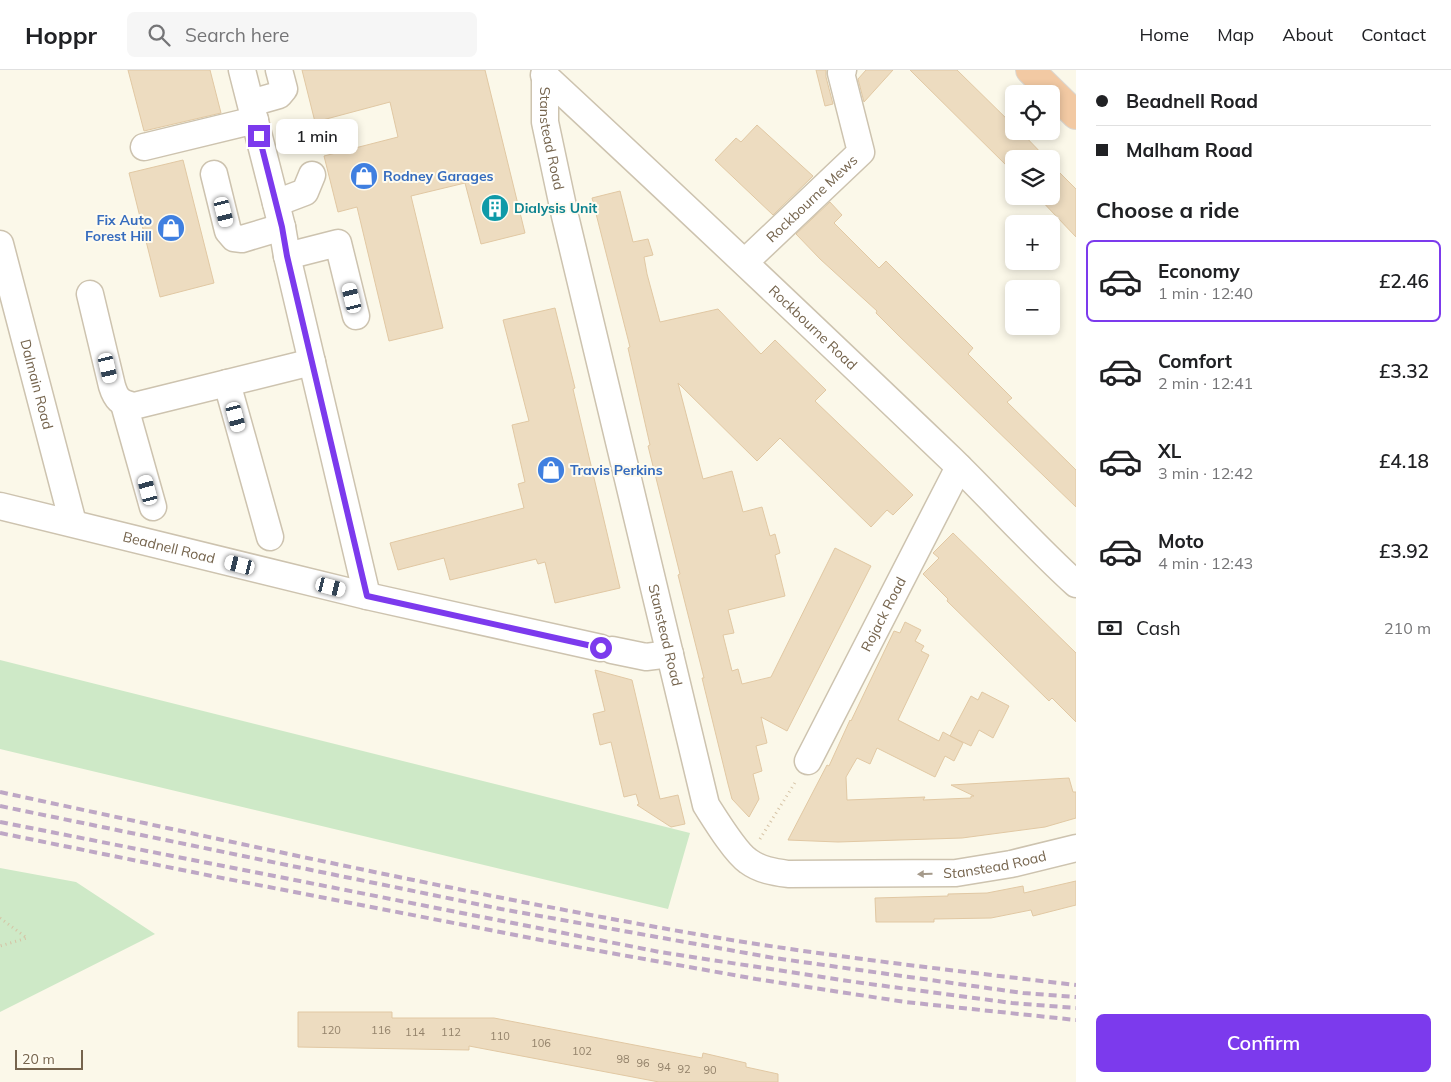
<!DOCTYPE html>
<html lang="en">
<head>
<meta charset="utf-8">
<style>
	:root { --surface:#fff; --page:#f6f6f6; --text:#202124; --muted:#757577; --line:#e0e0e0; --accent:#7c3aed }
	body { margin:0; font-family:Mulish,sans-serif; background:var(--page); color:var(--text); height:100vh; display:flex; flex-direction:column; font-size:19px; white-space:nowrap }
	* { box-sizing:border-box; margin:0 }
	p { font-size:16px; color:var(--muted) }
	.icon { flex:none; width:28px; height:28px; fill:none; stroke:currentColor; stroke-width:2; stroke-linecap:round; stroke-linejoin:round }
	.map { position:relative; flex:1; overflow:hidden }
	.panel { display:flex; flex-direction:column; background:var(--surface); width:375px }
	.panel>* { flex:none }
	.top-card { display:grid; align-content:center; height:110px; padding:0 20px; background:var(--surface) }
	.controls { position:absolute; left:1005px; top:15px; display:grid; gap:10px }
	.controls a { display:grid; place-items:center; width:55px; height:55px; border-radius:8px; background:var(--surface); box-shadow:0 2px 8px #0003; font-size:25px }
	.scale { position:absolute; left:15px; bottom:12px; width:68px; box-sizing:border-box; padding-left:5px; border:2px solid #75644d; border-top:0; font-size:14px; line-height:18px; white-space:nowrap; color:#75644d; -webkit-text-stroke:4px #fefbef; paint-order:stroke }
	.end { position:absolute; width:22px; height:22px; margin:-11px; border:6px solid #7c3aed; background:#fff; box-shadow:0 0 0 2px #fff }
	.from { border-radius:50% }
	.bubble { position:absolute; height:35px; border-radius:8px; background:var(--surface); box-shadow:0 2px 8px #0003; font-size:16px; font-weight:600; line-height:35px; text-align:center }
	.car { position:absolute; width:15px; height:30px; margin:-15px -8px; border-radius:6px; box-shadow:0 0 4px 1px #0007; background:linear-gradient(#fff 24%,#345 0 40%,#fff 0 76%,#345 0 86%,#fff 0) }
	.top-card b { display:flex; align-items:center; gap:18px; height:48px; font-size:19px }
	.top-card b+b { border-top:1px solid var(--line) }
	.top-card i { width:12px; height:12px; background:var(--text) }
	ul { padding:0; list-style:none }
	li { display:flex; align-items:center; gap:15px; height:82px; margin:0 10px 8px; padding:0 10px; border:2px solid transparent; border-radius:8px }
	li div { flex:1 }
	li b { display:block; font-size:19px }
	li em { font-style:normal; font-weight:600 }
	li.selected { border-color:var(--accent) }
	li>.icon { width:45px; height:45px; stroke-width:1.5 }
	h2 { padding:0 20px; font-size:22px; line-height:60px }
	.pay { display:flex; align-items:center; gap:12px; height:55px; padding:0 20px; font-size:19px }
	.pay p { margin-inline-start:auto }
	.button { display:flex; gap:10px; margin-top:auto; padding:10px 20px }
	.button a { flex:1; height:58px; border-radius:8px; background:var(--accent); color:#fff; font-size:20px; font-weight:600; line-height:58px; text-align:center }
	header { display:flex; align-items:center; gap:30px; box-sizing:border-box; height:70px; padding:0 25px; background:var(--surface); border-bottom:1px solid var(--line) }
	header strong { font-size:24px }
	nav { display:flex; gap:28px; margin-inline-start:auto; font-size:18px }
	.search { width:350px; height:45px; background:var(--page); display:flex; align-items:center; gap:12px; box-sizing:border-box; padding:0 18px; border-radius:8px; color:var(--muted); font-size:19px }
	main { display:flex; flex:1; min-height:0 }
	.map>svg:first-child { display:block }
</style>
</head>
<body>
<header>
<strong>Hoppr</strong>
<div class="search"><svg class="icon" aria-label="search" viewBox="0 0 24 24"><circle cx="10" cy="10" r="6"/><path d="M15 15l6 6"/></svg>Search here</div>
<nav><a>Home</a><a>Map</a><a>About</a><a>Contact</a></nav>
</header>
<main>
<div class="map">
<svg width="1076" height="1012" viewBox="0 0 1076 1012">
	<rect width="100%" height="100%" fill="#fbf8e9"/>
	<path fill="#cee9c7" d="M0 590 690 763 668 839 0 679Z
		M0 798 76 812 155 864 0 942Z"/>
	<path fill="#eddcc0" stroke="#e1c8a3" d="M128 0H210L221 43 144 61Z
		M302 0H485L525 163 481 174 465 113 411 126 443 258 389 271 357 137 338 142 324 86 398 67 390 32 315 52Z
		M816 0H826V7L833 34 825 36Z
		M866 0H893L864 32 858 9Z
		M910 0H957L1014 56V61H1020L1047 89H1014V103Z
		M757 55 813 106 773 145 715 90 736 68 741 72Z
		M183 90 214 213 160 227 129 103Z
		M1051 94 1076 119V167L1037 126H1051Z
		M620 121 633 172 648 169 653 185 644 187 647 204 660 252 718 239 761 284 775 270 826 320 815 331 913 425 893 445 887 440 871 457 780 368 757 391 678 313 703 409 732 401 743 442 762 437 770 466 775 464 780 483 775 485 785 526 728 540 734 563 723 565 732 601 738 599 742 614 771 607 835 478 871 496 787 661 761 647 767 673 756 676 762 701 753 704 759 729 749 747 732 729 728 714 702 608H704L678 505 680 504 648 376 650 375 628 278 630 277 592 128Z
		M830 132 842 145 834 153 879 198 886 191 973 278 968 284 1012 328 1007 332 1076 400V437L898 265 876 243 877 241 820 189 796 164Z
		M555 238 575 318 573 319 620 518 555 533 545 492 538 494 536 489 450 510 444 488 398 500 390 473 524 438 518 414 525 412 512 355 529 351 503 250Z
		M953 463 1076 583V652L1052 628 1049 631 947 531 948 529 923 504 939 488 933 483Z
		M905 552 921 560 915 571 924 576 921 581 929 585 898 650 939 671 943 662 963 673 954 691 945 686 935 707 877 678 870 694 857 688 846 707 847 730 925 727 923 730 971 728V726H974L951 715 1069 708 1073 722H1076V748L1045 757 962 768 838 772 788 770 827 695 829 696 850 650 851 651 894 561 900 563Z
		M595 600 632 610 660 729 678 725 685 754 671 757 637 735 639 734 636 724 624 727 611 672 600 675 593 644 605 641Z
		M982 622 1009 636 993 668 979 660 971 676 950 666 971 626 978 630Z
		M1076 811V835L1033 846 1031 840 991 848 934 849V852H876L875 828 948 826V824L987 823 1023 816 1024 823Z
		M298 942H392V948H494L702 988 703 983 746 993V997L778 1004V1012H659L469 976V980L298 977Z"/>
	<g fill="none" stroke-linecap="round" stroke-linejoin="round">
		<defs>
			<g id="minor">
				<path d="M242 0 282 157 287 186 367 526"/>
				<path id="s1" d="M545 0V52L565 146 706 735C715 749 735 782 748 791 760 800 774 802 788 804L956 803 1011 794 1076 778"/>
				<path id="s2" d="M544 5C681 132 816 260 951 389 993 430 1032 474 1076 514"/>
				<path d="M251 33 279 25 284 19 279 0"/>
				<path d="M144 77 255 50"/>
				<path d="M214 104 228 161 234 168 242 169 282 157"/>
				<path d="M276 133 305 122 312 105"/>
				<path id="s3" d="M0 174 73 453"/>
				<path d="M287 186 338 173 356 246"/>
				<path id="s4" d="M745 192 861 82 841 3 843 0"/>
				<path d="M90 224 112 316C116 329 120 333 134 336L312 292"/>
				<path d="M227 313 270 467"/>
				<path d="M124 334 153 437"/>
				<path id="s5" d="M0 436 367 526 601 578"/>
				<path d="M612 580 646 587 670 584"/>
				<path id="s6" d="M808 691 959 397"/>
			</g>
			<path id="highway" d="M1030 0 1076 45"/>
		</defs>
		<use href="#minor" stroke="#cdc3af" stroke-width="29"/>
		<use href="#highway" stroke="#dbd7d1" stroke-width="30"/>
		<path stroke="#d5c2a4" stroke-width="3" stroke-dasharray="1 4" stroke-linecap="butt" d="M760 769 796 711
			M0 848 27 868 0 876"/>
		<use href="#minor" stroke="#fff" stroke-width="26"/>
		<use href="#highway" stroke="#f2c9a3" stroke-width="28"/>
		<path stroke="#bea7c5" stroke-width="4" stroke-dasharray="8 5" stroke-linecap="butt" d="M0 722C224 770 448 820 673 860 806 884 941 899 1076 915
			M0 736 501 839 774 888 1023 923 1076 927
			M0 752 660 882 855 912 1012 933 1076 938
			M0 763 212 806 577 877 756 909 905 932 1076 950"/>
	</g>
	<defs><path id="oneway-solid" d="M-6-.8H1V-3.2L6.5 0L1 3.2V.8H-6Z" transform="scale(1.25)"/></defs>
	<use fill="#a59a8b" href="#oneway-solid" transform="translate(925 804) rotate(179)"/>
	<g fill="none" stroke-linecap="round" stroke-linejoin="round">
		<path stroke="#7c3aed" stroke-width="6" d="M259 66 282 157 287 186 367 526 601 578"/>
	</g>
	<defs>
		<symbol id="shop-disc" viewBox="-11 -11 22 22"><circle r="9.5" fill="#3f7fe0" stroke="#fefbef"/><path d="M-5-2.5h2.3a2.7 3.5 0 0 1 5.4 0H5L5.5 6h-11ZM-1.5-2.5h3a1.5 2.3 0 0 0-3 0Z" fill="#fff"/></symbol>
		<symbol id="building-disc" viewBox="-11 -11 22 22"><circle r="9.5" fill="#0f9aa8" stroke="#fefbef"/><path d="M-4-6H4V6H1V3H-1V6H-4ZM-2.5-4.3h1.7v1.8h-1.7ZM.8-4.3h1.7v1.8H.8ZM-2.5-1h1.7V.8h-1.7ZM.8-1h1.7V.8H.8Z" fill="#fff"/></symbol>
	</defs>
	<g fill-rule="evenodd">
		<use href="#shop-disc" x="348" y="90" width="32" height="32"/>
		<use href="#building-disc" x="479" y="122" width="32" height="32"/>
		<use href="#shop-disc" x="155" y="142" width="32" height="32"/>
		<use href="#shop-disc" x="535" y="384" width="32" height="32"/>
	</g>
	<g text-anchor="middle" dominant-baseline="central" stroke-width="4" stroke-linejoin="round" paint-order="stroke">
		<g font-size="11" fill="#93826a">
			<text x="331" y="960">120</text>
			<text x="381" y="960">116</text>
			<text x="415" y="962">114</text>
			<text x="451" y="962">112</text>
			<text x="500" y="966">110</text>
			<text x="541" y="973">106</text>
			<text x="582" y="981">102</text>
			<text x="623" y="989">98</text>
			<text x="643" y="993">96</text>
			<text x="664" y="997">94</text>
			<text x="684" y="999">92</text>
			<text x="710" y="1000">90</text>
		</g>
		<g font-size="14" fill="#75644d" stroke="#fefbef">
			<text stroke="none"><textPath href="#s1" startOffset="69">Stanstead Road</textPath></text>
			<text stroke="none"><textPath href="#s4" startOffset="92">Rockbourne Mews</textPath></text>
			<text stroke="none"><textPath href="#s2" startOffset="369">Rockbourne Road</textPath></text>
			<text stroke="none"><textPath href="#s3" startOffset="145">Dalmain Road</textPath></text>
			<text stroke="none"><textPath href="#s5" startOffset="174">Beadnell Road</textPath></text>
			<text stroke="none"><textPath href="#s6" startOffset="165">Rojack Road</textPath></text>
			<text stroke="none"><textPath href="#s1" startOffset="579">Stanstead Road</textPath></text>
			<text stroke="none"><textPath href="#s1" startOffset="1074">Stanstead Road</textPath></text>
		</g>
		<g font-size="14" font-weight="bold" fill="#366cbe" stroke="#fefbef" text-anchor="start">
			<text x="383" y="106">Rodney Garages</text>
			<text x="152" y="150" text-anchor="end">Fix Auto<tspan x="152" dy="16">Forest Hill</tspan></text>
			<text x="570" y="400">Travis Perkins</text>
		</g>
		<g font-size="14" font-weight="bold" fill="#0d838f" stroke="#fefbef" text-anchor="start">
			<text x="514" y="138">Dialysis Unit</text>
		</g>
	</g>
</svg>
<div class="controls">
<a><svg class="icon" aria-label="locate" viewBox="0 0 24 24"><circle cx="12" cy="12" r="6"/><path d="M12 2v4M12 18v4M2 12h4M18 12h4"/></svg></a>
<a><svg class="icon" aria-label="layers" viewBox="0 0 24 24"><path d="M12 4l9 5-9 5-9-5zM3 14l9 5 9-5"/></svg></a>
<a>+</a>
<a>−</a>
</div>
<div class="scale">20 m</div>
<i class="end from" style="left:601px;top:578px"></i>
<i class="end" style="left:259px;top:66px"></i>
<div class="bubble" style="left:276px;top:49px;width:82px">1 min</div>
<i class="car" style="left:224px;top:142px;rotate:166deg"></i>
<i class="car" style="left:352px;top:228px;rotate:346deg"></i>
<i class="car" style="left:108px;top:298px;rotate:167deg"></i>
<i class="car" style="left:236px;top:347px;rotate:165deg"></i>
<i class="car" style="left:148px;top:420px;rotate:345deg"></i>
<i class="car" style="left:240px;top:495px;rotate:284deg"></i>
<i class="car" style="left:331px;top:517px;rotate:104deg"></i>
</div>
<section class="panel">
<div class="top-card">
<b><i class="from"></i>Beadnell Road</b>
<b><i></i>Malham Road</b>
</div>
<h2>Choose a ride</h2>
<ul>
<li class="selected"><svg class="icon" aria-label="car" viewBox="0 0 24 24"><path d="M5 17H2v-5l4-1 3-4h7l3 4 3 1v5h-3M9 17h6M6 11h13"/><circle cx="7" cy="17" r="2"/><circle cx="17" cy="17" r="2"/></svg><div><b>Economy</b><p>1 min · 12:40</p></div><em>£2.46</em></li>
<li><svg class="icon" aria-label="car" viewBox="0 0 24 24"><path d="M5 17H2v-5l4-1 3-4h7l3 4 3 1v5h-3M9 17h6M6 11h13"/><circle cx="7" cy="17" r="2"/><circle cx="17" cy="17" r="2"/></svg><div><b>Comfort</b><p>2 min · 12:41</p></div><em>£3.32</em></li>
<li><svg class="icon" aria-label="car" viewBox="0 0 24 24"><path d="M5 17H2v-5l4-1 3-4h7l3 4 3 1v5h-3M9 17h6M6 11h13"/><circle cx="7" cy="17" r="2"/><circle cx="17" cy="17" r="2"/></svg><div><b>XL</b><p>3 min · 12:42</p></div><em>£4.18</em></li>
<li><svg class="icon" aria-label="car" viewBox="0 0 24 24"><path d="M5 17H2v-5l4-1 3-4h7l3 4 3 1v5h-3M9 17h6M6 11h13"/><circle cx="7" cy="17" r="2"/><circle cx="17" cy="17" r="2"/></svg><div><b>Moto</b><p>4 min · 12:43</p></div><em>£3.92</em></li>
</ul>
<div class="pay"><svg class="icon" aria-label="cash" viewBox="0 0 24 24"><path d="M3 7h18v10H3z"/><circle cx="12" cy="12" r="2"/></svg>Cash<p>210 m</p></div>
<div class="button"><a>Confirm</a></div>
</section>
</main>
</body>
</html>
